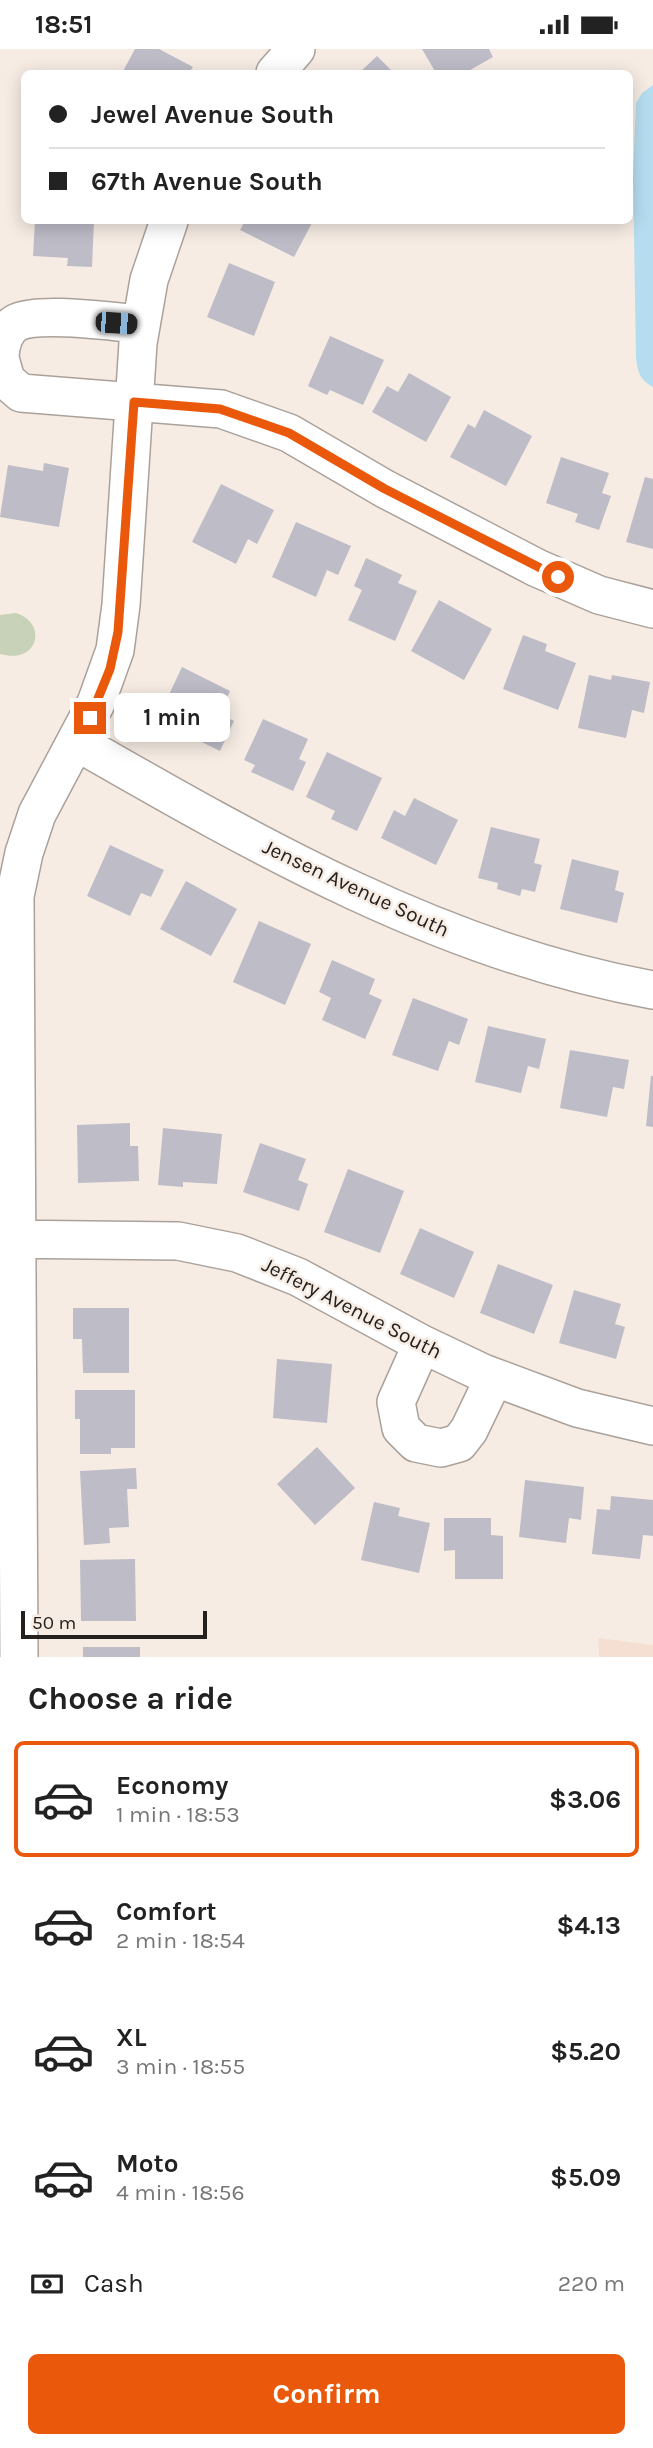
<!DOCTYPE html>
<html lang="en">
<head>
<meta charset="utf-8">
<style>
	:root { --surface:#fff; --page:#f6f6f6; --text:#222; --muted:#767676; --line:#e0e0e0; --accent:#ea580c }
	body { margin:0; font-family:Karla,sans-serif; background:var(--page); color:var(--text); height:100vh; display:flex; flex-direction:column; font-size:26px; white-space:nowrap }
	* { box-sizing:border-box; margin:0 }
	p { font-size:23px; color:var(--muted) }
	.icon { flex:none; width:38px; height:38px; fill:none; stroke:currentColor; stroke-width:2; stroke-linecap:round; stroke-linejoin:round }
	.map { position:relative; height:1608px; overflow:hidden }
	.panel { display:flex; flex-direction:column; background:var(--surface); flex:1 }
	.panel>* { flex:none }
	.hud { position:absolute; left:21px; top:21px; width:612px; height:154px; border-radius:10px; box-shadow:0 4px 18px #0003; display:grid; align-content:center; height:154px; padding:0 28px; background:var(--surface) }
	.scale { position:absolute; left:21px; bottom:18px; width:186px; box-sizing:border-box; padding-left:7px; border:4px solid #24201d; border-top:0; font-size:19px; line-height:24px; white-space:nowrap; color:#24201d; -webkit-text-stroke:5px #f6ece4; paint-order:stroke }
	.end { position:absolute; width:32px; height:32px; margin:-16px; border:9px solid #ea580c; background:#fff; box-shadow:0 0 0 4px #fff }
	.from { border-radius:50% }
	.bubble { position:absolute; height:49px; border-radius:10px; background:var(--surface); box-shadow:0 4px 18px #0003; font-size:23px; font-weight:700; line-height:49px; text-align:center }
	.car { position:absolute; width:21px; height:42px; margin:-21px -10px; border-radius:9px; box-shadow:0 0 5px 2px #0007; background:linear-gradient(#222 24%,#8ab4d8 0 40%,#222 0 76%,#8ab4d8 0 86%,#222 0) }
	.hud b { display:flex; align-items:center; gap:24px; height:66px; font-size:26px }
	.hud b+b { border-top:2px solid var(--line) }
	.hud i { width:18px; height:18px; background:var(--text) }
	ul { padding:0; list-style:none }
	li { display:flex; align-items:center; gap:21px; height:116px; margin:0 14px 10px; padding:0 14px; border:4px solid transparent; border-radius:10px }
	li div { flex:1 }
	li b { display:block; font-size:26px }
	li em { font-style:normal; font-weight:700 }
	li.active { border-color:var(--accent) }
	li>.icon { width:63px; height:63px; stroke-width:1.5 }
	h2 { padding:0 28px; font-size:32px; line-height:84px }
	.pay { display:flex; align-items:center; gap:18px; height:77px; padding:0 28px; font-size:26px }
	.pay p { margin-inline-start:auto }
	.action { display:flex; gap:14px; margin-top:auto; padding:14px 28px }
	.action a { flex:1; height:80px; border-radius:10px; background:var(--accent); color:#fff; font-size:28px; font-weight:700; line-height:80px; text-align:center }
	.status { display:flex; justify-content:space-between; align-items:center; height:49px; padding:0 35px; background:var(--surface); direction:ltr }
	.status svg { height:19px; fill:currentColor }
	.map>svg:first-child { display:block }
</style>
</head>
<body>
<div class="status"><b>18:51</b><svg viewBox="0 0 49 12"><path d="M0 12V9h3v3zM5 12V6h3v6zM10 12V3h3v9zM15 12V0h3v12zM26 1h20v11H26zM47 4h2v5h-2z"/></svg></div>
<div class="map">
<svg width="653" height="1608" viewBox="0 0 653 1608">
	<rect width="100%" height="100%" fill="#f6ece4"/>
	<path fill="#f5dfd2" d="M598 1589 653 1596V1608H599Z"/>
	<path fill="#c8d2b8" d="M16 564C47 573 40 616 0 605V566Z"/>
	<path fill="#b6ddef" d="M653 36V338C640 331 638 324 636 309L633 128 636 54 642 44Z"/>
	<path fill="#bdbcc7" d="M135 0H159L193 18 189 24H122Z
		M422 0H489L493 8 465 24H436Z
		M377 7 394 24H359Z
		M35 172H94L92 218 67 217 68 209 33 207Z
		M245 172H313L294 208 240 181Z
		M229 214 275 233 254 287 207 268Z
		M330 287 384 311 363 356 330 341 327 346 308 337Z
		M409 324 451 348 426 393 372 363 387 337 398 343Z
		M484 361 532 387 506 437 450 408 468 375 475 379Z
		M561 408 609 424 602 444 611 447 599 481 575 473 578 465 546 454Z
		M44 414 69 419 59 478 0 468 8 416 43 422Z
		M645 428 653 430V500L626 493Z
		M221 435 274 461 257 495 248 490 236 515 192 493Z
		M296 473 351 497 338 526 327 521 316 548 272 528Z
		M366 509 402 526 398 534 417 542 395 592 348 571 362 541 354 537Z
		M439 551 492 580 464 631 411 602Z
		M523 586 547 595 545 602 576 614 558 661 503 640Z
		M182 618 230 642 220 665 234 672 220 702 157 671Z
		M589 626 611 631 612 626 650 633 644 664 632 661 626 689 578 679Z
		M263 670 308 690 299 710 306 713 293 742 251 723 255 716 244 711Z
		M327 703 382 729 357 782 331 770 335 762 306 748Z
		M414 749 458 771 436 816 381 789 394 761 405 767Z
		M491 778 540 790 534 814 542 816 535 843 522 840 520 847 497 840 498 834 478 829Z
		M110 796 164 821 151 848 141 844 130 867 87 847Z
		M572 810 619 822 615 841 624 844 617 874 560 860Z
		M186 832 237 860 211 907 160 880Z
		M259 872 311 895 285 956 233 933Z
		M332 911 375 930 369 945 382 951 365 990 322 971 331 949 319 943Z
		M413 949 468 970 459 996 449 992 438 1022 392 1006Z
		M488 977 546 990 539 1020 528 1017 521 1044 475 1033Z
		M570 1001 629 1011 624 1040 613 1038 607 1068 560 1059Z
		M651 1027H653V1078L646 1077Z
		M130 1074V1097H138L139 1132 78 1134 77 1076Z
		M163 1079 222 1085 217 1135 183 1133V1138L158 1136Z
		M260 1094 306 1110 298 1131 308 1135 299 1162 243 1143Z
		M348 1120 404 1142 380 1204 324 1183Z
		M420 1179 474 1203 454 1249 400 1225Z
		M498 1215 553 1236 534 1285 480 1264Z
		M574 1241 621 1255 615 1275 625 1278 616 1310 559 1294Z
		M73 1259H129V1324H83L82 1290H73Z
		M277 1310 332 1315 327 1374 273 1369Z
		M75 1341H135V1399H111V1405H80V1370H75Z
		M317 1398 355 1439 315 1476 277 1435Z
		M136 1419 137 1440H127L129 1478 109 1479 110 1494 84 1496 80 1422Z
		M525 1431 584 1438 581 1471 569 1469 566 1494 519 1488Z
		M611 1447 653 1451V1487L643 1486 640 1510 592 1505 597 1460 610 1461Z
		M374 1453 400 1459 398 1467 430 1474 419 1524 361 1511Z
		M444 1469H491V1486L503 1487V1530H455V1501L444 1502Z
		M135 1510 136 1572H81L80 1511Z
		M83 1598H140V1608H83Z"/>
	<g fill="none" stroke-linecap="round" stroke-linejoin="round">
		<defs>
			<path id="minor" d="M275 24 296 0
				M0 307C1 294 4 281 16 274 39 262 112 273 140 275
				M0 309 6 331 21 344 221 360 289 384 385 440 537 519 599 546 653 560
				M77 693C258 797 445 904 653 941
				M0 1190 178 1192 237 1204 298 1228 422 1295 483 1324 577 1359 653 1377
				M422 1295 396 1353 401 1379 416 1394 441 1399 459 1394 469 1381 494 1329
				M19 1608 15 847 24 804 37 765 96 654 115 601 121 556 138 294 149 231 169 172"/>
		</defs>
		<use href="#minor" stroke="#aaa19a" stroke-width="40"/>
		<use href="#minor" stroke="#fff" stroke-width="37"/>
	</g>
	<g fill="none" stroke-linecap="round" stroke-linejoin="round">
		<path stroke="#ea580c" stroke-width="9" d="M90 669 110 620 118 583 134 353 220 360 289 384 385 440 558 528"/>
	</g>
	<g text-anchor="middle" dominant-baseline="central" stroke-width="5" stroke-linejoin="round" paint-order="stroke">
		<g font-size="21" fill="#24201d" stroke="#f6ece4">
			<text transform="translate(356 839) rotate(25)">Jensen Avenue South</text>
			<text transform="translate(352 1259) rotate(27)">Jeffery Avenue South</text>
		</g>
	</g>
</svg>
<div class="scale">50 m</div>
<i class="end from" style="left:558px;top:528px"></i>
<i class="end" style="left:90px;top:669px"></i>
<div class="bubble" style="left:114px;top:644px;width:116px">1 min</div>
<i class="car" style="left:116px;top:274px;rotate:94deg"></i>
<div class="hud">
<b><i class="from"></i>Jewel Avenue South</b>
<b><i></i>67th Avenue South</b>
</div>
</div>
<section class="panel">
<h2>Choose a ride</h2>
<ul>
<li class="active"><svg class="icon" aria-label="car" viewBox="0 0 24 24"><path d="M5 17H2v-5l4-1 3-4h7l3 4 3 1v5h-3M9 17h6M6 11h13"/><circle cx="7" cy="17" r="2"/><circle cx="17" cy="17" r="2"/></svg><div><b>Economy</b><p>1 min · 18:53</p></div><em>$3.06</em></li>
<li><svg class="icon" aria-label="car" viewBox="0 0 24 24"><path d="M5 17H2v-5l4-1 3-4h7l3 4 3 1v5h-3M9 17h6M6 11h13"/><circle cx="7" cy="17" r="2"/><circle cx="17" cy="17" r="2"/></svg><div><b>Comfort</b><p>2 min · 18:54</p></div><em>$4.13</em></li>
<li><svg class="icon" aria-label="car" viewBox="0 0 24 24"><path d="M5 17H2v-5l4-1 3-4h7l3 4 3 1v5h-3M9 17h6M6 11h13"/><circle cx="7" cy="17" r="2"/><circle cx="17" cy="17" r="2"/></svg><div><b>XL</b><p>3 min · 18:55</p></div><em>$5.20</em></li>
<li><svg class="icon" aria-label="car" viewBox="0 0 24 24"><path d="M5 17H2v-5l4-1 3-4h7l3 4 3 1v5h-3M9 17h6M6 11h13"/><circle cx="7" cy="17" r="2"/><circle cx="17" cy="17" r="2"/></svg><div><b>Moto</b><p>4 min · 18:56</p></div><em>$5.09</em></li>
</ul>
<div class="pay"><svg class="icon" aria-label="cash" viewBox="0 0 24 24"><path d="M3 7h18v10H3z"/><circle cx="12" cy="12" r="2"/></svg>Cash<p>220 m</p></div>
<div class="action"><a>Confirm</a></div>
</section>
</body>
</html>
